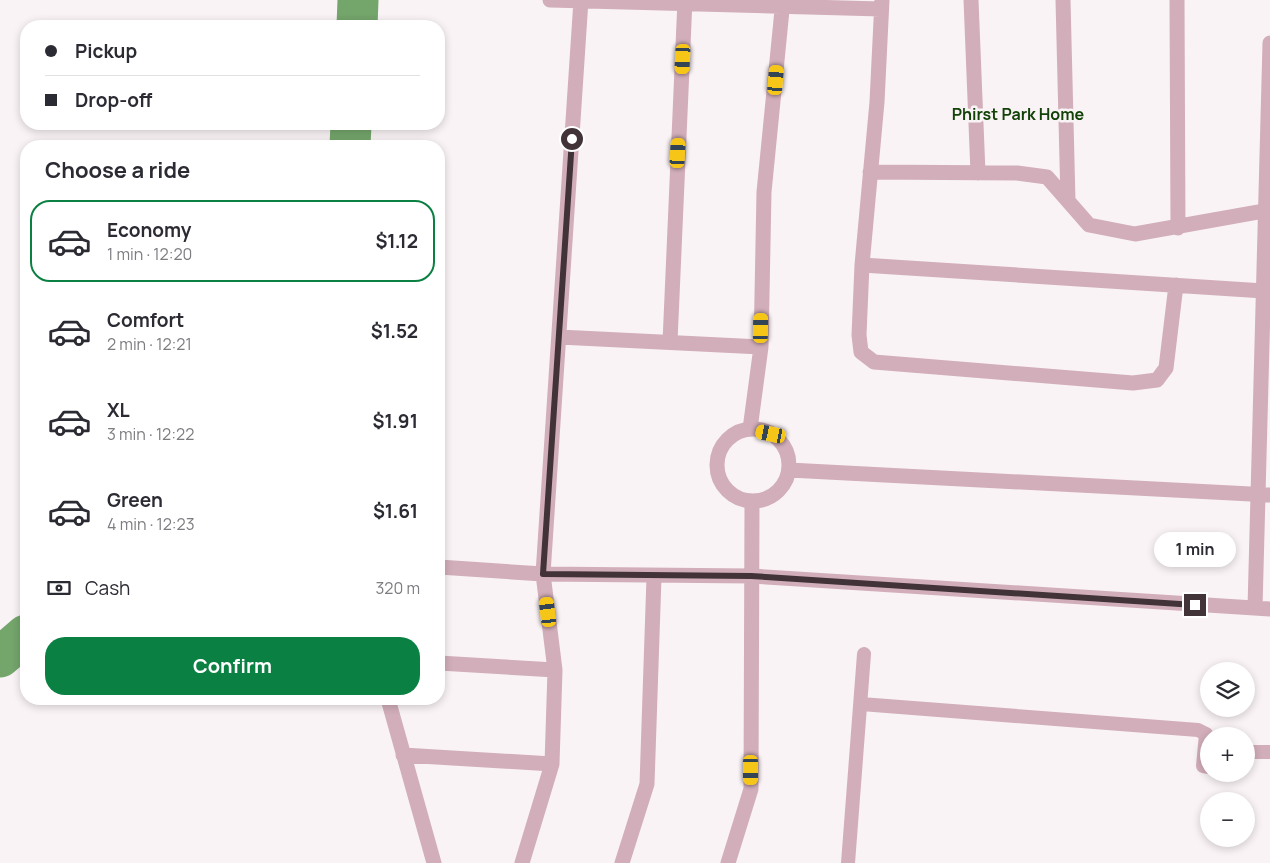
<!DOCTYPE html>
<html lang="en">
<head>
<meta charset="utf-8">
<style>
	:root { --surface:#fff; --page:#f7f7f7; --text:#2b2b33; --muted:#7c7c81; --line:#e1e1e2; --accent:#0b8043 }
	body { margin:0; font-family:Manrope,sans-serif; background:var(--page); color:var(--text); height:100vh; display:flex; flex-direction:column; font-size:19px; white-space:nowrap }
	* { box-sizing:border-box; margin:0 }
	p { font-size:16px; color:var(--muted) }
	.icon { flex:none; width:28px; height:28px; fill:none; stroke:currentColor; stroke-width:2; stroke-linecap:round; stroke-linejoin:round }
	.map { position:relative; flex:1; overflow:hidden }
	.details { position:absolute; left:20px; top:140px; width:425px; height:565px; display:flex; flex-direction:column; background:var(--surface); border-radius:20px; box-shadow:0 2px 8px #0003 }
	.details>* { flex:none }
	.top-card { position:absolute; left:20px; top:20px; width:425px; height:110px; border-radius:20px; box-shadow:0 2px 8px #0003; display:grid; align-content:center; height:110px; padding:0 25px; background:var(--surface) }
	.buttons { position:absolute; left:1200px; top:662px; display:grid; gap:10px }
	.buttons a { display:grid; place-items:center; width:55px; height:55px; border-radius:50%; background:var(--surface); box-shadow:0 2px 8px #0003; font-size:25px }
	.end { position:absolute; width:22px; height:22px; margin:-11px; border:6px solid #413338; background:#fff; box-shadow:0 0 0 2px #fff }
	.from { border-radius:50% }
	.bubble { position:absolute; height:35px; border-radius:18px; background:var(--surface); box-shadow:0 2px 8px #0003; font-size:16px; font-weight:700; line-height:35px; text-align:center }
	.car { position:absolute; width:15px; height:30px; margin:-15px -8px; border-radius:6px; box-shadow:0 0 4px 1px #0007; background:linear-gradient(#f5c518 24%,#345 0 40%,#f5c518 0 76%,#345 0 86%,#f5c518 0) }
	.top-card b { display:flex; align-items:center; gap:18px; height:48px; font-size:19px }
	.top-card b+b { border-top:1px solid var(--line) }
	.top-card i { width:12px; height:12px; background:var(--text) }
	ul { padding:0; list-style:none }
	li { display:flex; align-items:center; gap:15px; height:82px; margin:0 10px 8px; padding:0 15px; border:2px solid transparent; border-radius:20px }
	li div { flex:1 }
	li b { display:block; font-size:19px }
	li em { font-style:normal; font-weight:700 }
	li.on { border-color:var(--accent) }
	li>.icon { width:45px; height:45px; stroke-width:1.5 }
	h2 { padding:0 25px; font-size:22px; line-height:60px }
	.pay { display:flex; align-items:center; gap:12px; height:55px; padding:0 25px; font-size:19px }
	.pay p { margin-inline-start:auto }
	.action { display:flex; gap:10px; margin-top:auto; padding:10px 25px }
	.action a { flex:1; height:58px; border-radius:20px; background:var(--accent); color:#fff; font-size:20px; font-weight:700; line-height:58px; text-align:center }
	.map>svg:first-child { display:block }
</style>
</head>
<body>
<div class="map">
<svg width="1270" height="863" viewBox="0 0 1270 863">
	<rect width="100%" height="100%" fill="#faf3f5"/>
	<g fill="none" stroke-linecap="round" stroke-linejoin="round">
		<path stroke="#74a56b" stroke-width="41" d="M357 26 358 0
			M350 146 351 124
			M0 657 26 635"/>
		<path stroke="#d2aeba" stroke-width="14" d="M861 704 1198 730 1206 734 1203 766 1209 767
			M1246 754 1251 752H1270
			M848 863 864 654"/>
		<path stroke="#d2aeba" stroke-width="15" d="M550 0 881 9
			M882 0 877 102 862 265 859 335 861 352 874 362 1133 383 1157 380 1166 368 1176 285
			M971 0 978 173
			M1063 0 1068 201
			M1177 0 1178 228
			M870 172 1017 173 1047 177 1089 225 1135 234 1270 210
			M862 265 1264 291
			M559 337 761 347
			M670 342 685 0
			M750 429 761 347 764 192 783 0
			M717 465a36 36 0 1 1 72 0a36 36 0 1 1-72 0Z
			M789 470 1270 495
			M439 567 543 574 751 576 1270 609
			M1255 608 1270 43
			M439 663 555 670
			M388 699 434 863
			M403 755 552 764
			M522 863 552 764 555 670 543 574 581 0
			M622 863 647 784 654 577
			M728 863 751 789 752 502"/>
	</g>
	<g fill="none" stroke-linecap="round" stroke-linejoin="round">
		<path stroke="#413338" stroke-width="6" d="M572 139 543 574 751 576 1195 605"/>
	</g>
	<g text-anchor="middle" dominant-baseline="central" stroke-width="5" stroke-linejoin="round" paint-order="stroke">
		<g font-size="16" font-weight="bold" fill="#124208" stroke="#faf3f5">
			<text x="1018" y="114">Phirst Park Home</text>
		</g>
	</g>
</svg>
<div class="buttons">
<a><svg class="icon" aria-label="layers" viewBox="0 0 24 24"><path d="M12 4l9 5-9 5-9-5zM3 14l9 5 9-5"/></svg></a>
<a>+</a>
<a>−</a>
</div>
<i class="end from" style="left:572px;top:139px"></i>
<i class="end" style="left:1195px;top:605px"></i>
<div class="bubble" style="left:1154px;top:532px;width:82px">1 min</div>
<i class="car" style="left:683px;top:59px;rotate:183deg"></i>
<i class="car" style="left:776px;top:80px;rotate:5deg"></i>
<i class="car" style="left:678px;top:153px;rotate:3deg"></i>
<i class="car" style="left:761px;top:328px;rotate:1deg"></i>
<i class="car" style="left:771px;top:434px;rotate:282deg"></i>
<i class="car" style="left:548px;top:612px;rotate:353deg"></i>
<i class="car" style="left:751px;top:770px;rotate:180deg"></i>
<div class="top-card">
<b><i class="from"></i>Pickup</b>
<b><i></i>Drop-off</b>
</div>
<section class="details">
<h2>Choose a ride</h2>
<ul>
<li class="on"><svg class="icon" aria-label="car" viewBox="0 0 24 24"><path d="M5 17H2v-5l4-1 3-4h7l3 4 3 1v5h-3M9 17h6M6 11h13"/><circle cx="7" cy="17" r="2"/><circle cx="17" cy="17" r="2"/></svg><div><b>Economy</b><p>1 min · 12:20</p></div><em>$1.12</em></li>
<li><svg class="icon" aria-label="car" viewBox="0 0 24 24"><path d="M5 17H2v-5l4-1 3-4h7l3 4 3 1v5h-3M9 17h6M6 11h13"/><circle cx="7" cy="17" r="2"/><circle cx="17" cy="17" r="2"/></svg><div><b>Comfort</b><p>2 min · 12:21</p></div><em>$1.52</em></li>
<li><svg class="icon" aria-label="car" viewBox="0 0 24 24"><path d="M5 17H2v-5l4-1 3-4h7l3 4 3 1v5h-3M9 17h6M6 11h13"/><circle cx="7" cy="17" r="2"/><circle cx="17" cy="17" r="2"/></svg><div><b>XL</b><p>3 min · 12:22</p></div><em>$1.91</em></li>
<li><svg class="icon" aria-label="car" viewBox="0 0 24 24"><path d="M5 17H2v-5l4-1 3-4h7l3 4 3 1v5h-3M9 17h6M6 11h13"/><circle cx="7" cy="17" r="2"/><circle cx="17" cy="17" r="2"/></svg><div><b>Green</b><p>4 min · 12:23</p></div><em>$1.61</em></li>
</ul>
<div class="pay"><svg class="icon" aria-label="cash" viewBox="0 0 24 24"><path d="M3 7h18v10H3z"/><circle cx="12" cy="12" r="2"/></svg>Cash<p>320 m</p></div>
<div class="action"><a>Confirm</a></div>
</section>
</div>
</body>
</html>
